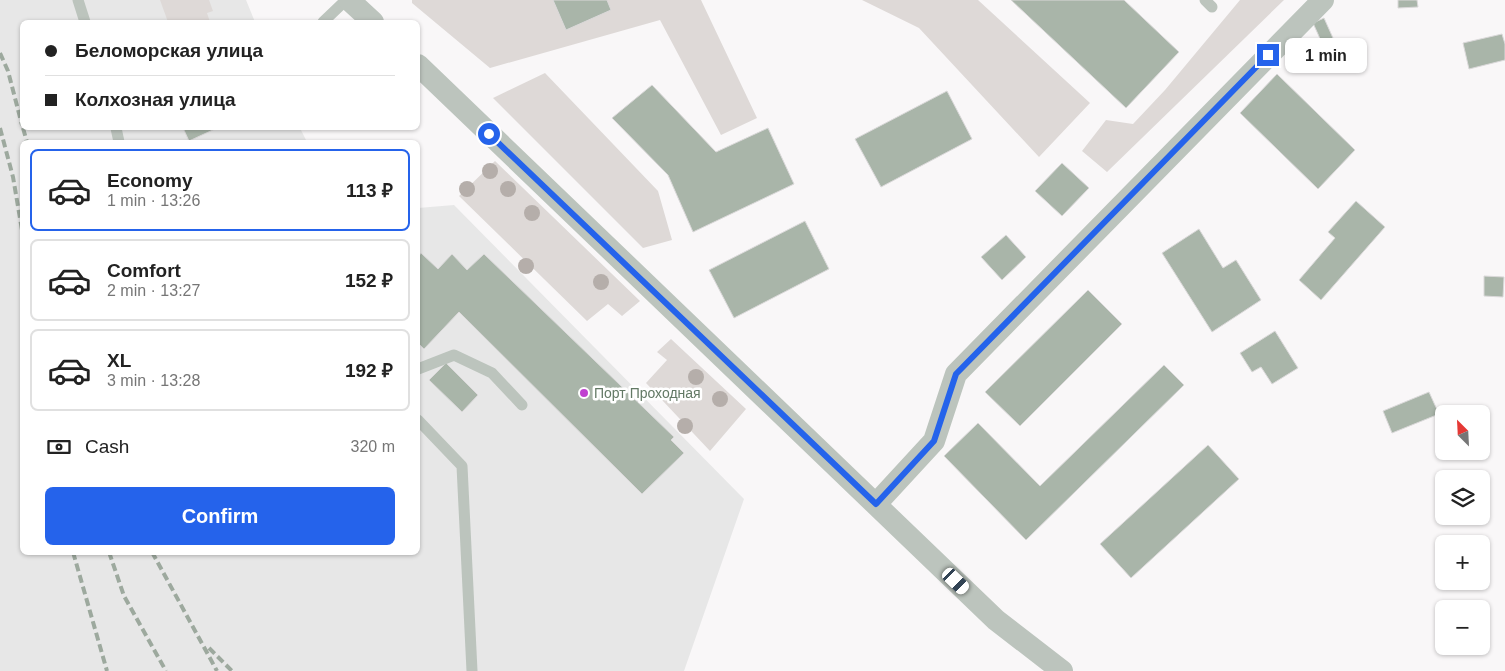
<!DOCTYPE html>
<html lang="en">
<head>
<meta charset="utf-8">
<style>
	:root { --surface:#fff; --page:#f6f6f6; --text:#222; --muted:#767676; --line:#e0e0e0; --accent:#2563eb }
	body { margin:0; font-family:Arial,sans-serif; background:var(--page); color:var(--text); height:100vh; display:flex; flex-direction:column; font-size:19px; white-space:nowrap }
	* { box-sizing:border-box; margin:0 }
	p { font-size:16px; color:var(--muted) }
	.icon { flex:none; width:28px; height:28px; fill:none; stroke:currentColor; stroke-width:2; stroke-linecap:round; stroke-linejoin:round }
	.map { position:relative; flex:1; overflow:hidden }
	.side { position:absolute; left:20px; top:140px; width:400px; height:415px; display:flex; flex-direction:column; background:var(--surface); border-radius:8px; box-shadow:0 1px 4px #0004 }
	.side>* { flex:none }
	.banner { position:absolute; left:20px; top:20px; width:400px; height:110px; border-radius:8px; box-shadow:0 1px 4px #0004; display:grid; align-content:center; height:110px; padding:0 25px; background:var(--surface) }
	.needle { width:32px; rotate:336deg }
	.tools { position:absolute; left:1435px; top:405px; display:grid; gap:10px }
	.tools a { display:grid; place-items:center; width:55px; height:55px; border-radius:8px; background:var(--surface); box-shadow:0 1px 4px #0004; font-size:25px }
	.end { position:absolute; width:22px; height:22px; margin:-11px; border:6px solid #2563eb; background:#fff; box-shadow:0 0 0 2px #fff }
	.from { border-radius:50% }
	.bubble { position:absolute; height:35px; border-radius:8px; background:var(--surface); box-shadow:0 1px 4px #0004; font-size:16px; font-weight:700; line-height:35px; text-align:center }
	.car { position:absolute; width:15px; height:30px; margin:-15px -8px; border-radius:6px; box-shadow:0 0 4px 1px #0007; background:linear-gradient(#fff 24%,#345 0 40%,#fff 0 76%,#345 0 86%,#fff 0) }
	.banner b { display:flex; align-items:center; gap:18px; height:48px; font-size:19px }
	.banner b+b { border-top:1px solid var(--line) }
	.banner i { width:12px; height:12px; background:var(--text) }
	ul { padding:9px 0 0; list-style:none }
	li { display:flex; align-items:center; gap:15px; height:82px; margin:0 10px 8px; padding:0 15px; border:2px solid var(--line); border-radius:8px }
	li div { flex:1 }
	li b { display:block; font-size:19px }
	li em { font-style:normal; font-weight:700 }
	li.selected { border-color:var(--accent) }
	li>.icon { width:45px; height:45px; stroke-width:1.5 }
	.pay { display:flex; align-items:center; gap:12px; height:55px; padding:0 25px; font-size:19px }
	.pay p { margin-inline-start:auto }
	.primary-button { display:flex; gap:10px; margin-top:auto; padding:10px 25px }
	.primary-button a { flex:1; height:58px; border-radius:8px; background:var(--accent); color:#fff; font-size:20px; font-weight:700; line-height:58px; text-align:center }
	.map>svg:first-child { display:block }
</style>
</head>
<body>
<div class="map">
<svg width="1505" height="671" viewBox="0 0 1505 671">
	<rect width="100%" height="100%" fill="#f9f7f8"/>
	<path fill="#e7e7e7" d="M0 0H246L255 22H22V128H300L307 142H22V552H418V208L454 205 744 499 684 671H0Z"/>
	<path fill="#ded9d7" d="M160 0H209L213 11 207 13 210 22H168Z
		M412 0H701L757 118 721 135 660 20 490 68 412 3Z
		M862 0H978L1090 103 1039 157 919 28Z
		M1240 0H1284L1107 172 1082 151 1106 120 1133 124 1165 90Z
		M545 73 658 191 672 240 643 248 493 98Z
		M495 161 640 301 622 316 608 304 587 321 459 196Z
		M671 339 746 409 710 451 646 383 667 360 657 352Z"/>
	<path fill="#a9b5a9" stroke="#dbd9da" d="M553 0H607L611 10 566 30Z
		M1011 0H1124L1179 52 1126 108Z
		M1398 0H1417L1418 7 1398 8Z
		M1324 18 1337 47 1326 52 1313 23Z
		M1502 34 1505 44V60L1469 69 1463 43Z
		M1277 74 1355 150 1318 189 1240 113Z
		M652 85 716 152 768 128 794 184 693 232 668 175 612 118Z
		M947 91 972 139 881 187 855 139Z
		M183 128H214L215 129 189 141Z
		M1062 163 1089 188 1062 216 1035 191Z
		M1356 201 1385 227 1321 300 1299 280 1335 238 1328 232Z
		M805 221 829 269 734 318 709 270Z
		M1199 229 1223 268 1236 260 1261 300 1212 332 1162 253Z
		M1006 235 1026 257 1002 280 981 257Z
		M421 253 438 269 452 254 467 270 484 254 674 437 671 440 684 453 642 494 459 312 424 349 418 343V257Z
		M1484 276 1504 277 1503 297 1484 296Z
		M1088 290 1122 324 1020 426 985 392Z
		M1275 331 1298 368 1272 384 1261 367 1252 372 1240 353Z
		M446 363 478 395 462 412 429 380Z
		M1164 365 1184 385 1026 540 944 456 978 423 1040 486Z
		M1429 392 1439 414 1392 433 1383 411Z
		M1208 445 1239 479 1131 578 1100 544Z"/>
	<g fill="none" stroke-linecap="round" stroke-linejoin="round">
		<path stroke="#bcc4bd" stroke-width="11" d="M78 0 85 22
			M1205 0 1212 7
			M323 22 346 0
			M116 128 119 142
			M418 369 454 355 492 373 522 405
			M418 420 462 466 472 671"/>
		<path stroke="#bcc4bd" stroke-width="22" d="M349 0 373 22
			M418 65 996 620 1062 671
			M876 504 934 441 956 374 1323 0"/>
		<path stroke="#9da99e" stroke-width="4" stroke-dasharray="8 4" stroke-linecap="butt" d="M0 53 8 71 22 125
			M0 128 13 177 22 230
			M23 128 27 142
			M73 552 107 671
			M109 552 124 596 166 671
			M152 552 217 671
			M209 648 232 671"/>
	</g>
	<g fill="#b5aeaa">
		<circle cx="490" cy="171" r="8"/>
		<circle cx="467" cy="189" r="8"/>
		<circle cx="508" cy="189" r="8"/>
		<circle cx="532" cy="213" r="8"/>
		<circle cx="526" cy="266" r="8"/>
		<circle cx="601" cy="282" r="8"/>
		<circle cx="696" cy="377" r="8"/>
		<circle cx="720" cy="399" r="8"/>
		<circle cx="685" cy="426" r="8"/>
	</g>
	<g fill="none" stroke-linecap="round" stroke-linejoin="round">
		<path stroke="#2563eb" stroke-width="6" d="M489 134 876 504 934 441 956 374 1268 55"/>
	</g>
	<circle fill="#c041d0" stroke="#fff" stroke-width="2" cx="584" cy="393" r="5"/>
	<g text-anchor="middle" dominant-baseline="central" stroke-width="5" stroke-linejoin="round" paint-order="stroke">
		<g font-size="14" fill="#637965" stroke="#fff" text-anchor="start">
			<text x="594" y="393">Порт Проходная</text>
		</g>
	</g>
</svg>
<div class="tools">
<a><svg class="needle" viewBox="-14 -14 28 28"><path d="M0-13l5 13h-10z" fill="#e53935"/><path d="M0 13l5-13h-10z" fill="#767676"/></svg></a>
<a><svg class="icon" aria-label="layers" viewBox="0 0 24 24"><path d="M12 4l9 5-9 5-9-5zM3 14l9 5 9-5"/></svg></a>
<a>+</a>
<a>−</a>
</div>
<i class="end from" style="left:489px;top:134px"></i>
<i class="end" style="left:1268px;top:55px"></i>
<div class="bubble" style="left:1285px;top:38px;width:82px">1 min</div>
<i class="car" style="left:956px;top:581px;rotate:134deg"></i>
<div class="banner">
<b><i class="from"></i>Беломорская улица</b>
<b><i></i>Колхозная улица</b>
</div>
<section class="side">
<ul>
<li class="selected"><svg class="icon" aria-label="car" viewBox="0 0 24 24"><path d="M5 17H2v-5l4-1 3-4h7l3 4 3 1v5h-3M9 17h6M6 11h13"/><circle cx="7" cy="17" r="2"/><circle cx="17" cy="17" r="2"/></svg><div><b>Economy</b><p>1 min · 13:26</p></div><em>113 ₽</em></li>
<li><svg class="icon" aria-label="car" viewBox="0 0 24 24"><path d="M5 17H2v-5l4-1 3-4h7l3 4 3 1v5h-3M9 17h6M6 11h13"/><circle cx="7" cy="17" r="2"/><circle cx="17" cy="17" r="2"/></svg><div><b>Comfort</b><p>2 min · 13:27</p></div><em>152 ₽</em></li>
<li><svg class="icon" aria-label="car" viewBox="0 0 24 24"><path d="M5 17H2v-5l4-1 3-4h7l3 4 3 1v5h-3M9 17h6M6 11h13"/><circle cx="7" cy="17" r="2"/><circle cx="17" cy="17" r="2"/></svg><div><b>XL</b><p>3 min · 13:28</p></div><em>192 ₽</em></li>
</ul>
<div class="pay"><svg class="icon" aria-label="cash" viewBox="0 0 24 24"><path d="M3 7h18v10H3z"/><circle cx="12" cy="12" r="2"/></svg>Cash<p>320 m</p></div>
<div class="primary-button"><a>Confirm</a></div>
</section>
</div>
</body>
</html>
